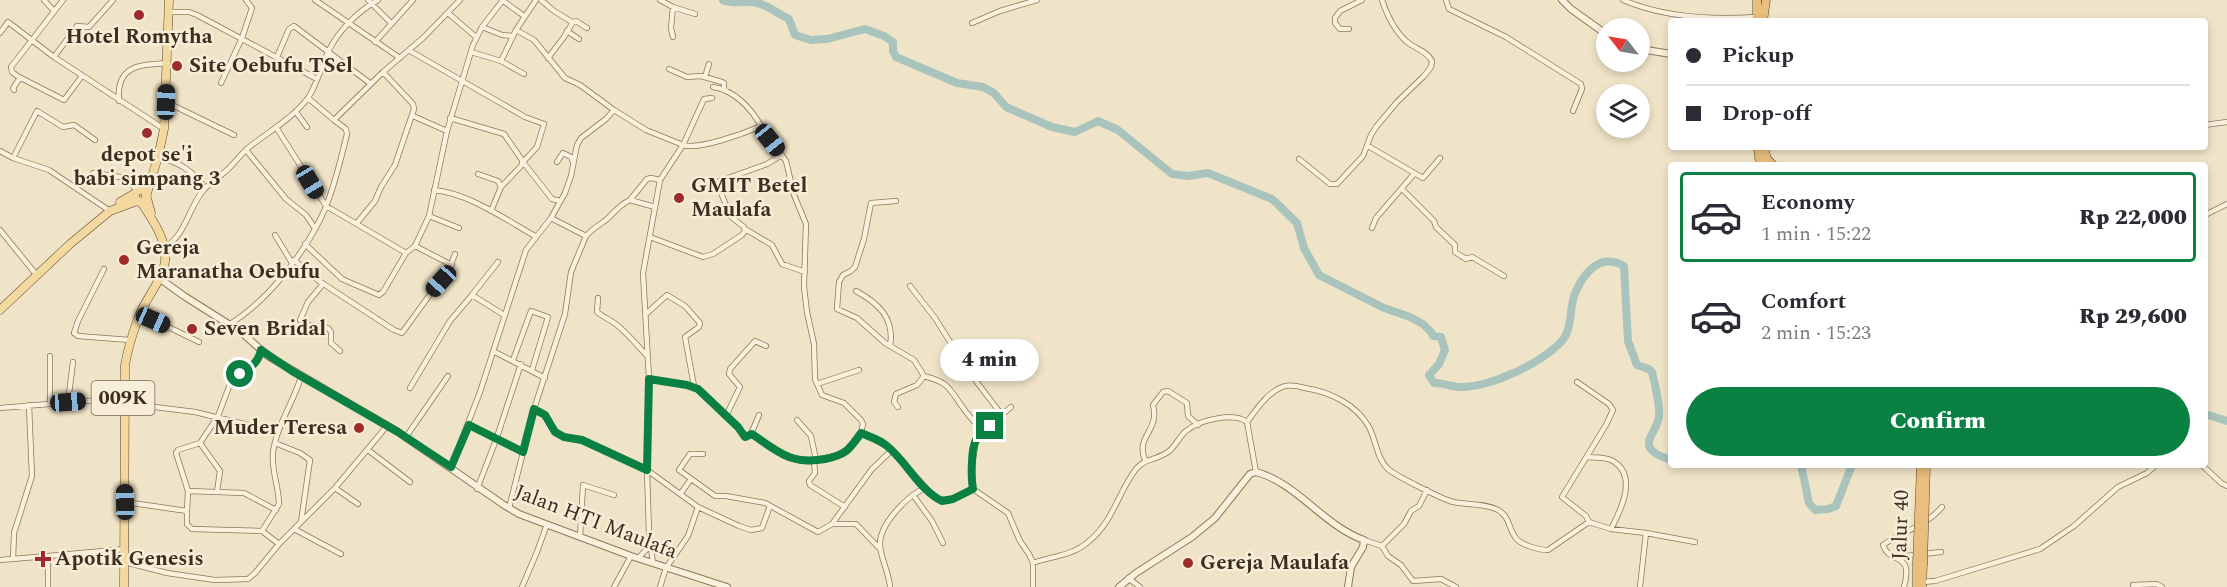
<!DOCTYPE html>
<html lang="en">
<head>
<meta charset="utf-8">
<style>
	:root { --surface:#fff; --page:#f2f2f3; --text:#2b2b33; --muted:#7c7c81; --line:#e1e1e2; --accent:#0b8043 }
	body { margin:0; font-family:Spectral,serif; background:var(--page); color:var(--text); height:100vh; display:flex; flex-direction:column; font-size:22px; white-space:nowrap }
	* { box-sizing:border-box; margin:0 }
	p { font-size:20px; color:var(--muted) }
	.icon { flex:none; width:33px; height:33px; fill:none; stroke:currentColor; stroke-width:2; stroke-linecap:round; stroke-linejoin:round }
	.map { position:relative; flex:1; overflow:hidden }
	.drawer { position:absolute; left:1668px; top:162px; width:540px; height:306px; display:flex; flex-direction:column; background:var(--surface); border-radius:6px; box-shadow:0 3px 9px #0003 }
	.drawer>* { flex:none }
	.top-card { position:absolute; left:1668px; top:18px; width:540px; height:132px; border-radius:6px; box-shadow:0 3px 9px #0003; display:grid; align-content:center; height:132px; padding:0 18px; background:var(--surface) }
	.needle { width:39px; rotate:301deg }
	.controls { position:absolute; left:1596px; top:18px; display:grid; gap:12px }
	.controls a { display:grid; place-items:center; width:54px; height:54px; border-radius:50%; background:var(--surface); box-shadow:0 3px 9px #0003; font-size:30px }
	.end { position:absolute; width:27px; height:27px; margin:-14px; border:8px solid #0b8043; background:#fff; box-shadow:0 0 0 3px #fff }
	.from { border-radius:50% }
	.bubble { position:absolute; height:42px; border-radius:21px; background:var(--surface); box-shadow:0 3px 9px #0003; font-size:20px; font-weight:800; line-height:42px; text-align:center }
	.car { position:absolute; width:18px; height:36px; margin:-18px -9px; border-radius:8px; box-shadow:0 0 4px 2px #0007; background:linear-gradient(#222 24%,#8ab4d8 0 40%,#222 0 76%,#8ab4d8 0 86%,#222 0) }
	.top-card b { display:flex; align-items:center; gap:21px; height:57px; font-size:22px }
	.top-card b+b { border-top:2px solid var(--line) }
	.top-card i { width:15px; height:15px; background:var(--text) }
	ul { padding:10px 0 0; list-style:none }
	li { display:flex; align-items:center; gap:18px; height:90px; margin:0 12px 9px; padding:0 6px; border:3px solid transparent; border-radius:6px }
	li div { flex:1 }
	li b { display:block; font-size:22px }
	li em { font-style:normal; font-weight:800 }
	li.selected { border-color:var(--accent) }
	li>.icon { width:54px; height:54px; stroke-width:1.5 }
	.cta { display:flex; gap:12px; margin-top:auto; padding:12px 18px }
	.cta a { flex:1; height:69px; border-radius:36px; background:var(--accent); color:#fff; font-size:24px; font-weight:800; line-height:69px; text-align:center }
	.map>svg:first-child { display:block }
</style>
</head>
<body>
<div class="map">
<svg width="2227" height="587" viewBox="0 0 2227 587">
	<rect width="100%" height="100%" fill="#f0e4c8"/>
	<g fill="none" stroke-linecap="round" stroke-linejoin="round">
		<path stroke="#a9c4bc" stroke-width="8" d="M723 0C735 5 745 0 757 3 768 5 778 14 789 19L795 35 811 40 827 39 865 29 884 36 893 42V51L896 57 957 83 983 87 994 93 1006 107 1052 127 1075 132 1098 121 1118 130 1172 174 1188 176 1208 173 1272 199 1297 223 1304 248 1319 275 1384 308 1410 317 1423 324 1431 332 1433 336 1441 337 1445 350 1439 364 1429 375 1434 383C1445 383 1454 388 1465 387 1494 385 1539 364 1560 343 1574 330 1568 307 1576 291 1585 271 1601 253 1624 266L1628 341 1637 365 1649 369 1652 372C1655 386 1660 402 1659 416 1657 436 1631 447 1671 460
			M2205 414 2227 421
			M1801 465 1809 503 1815 510 1828 509 1836 506 1852 465"/>
		<defs>
			<path id="minor" d="M44 0 54 11
				M315 0 400 58
				M368 0 391 23
				M502 0 524 16
				M541 0 554 11 572 22
				M660 0 673 7 695 14
				M1446 0 1449 9 1506 37 1581 84 1582 89 1573 111
				M1623 0C1665 18 1713 20 1757 17
				M169 12H189L197 15 317 79
				M448 13 476 37
				M972 23 1000 11 1037 0
				M482 27 502 35 513 36
				M1349 29H1340L1335 23V18L1340 11 1362 0
				M516 30 534 40 565 78 580 85 614 110 646 130 683 145 704 99 712 98
				M567 31 579 39
				M0 33 8 22 54 57 164 129
				M168 34 198 38
				M673 37 671 28 673 7
				M375 42 413 0
				M410 51 525 117 544 124 537 147 523 162 552 199 560 201
				M471 52 501 61 516 30 536 0
				M54 57 77 26 89 27 113 0
				M277 57 289 29 294 26 371 84
				M548 58 564 37 573 22 576 21 587 28
				M501 61 524 74
				M669 69 687 77 701 76 722 82 724 83V89
				M19 77 64 100 82 76
				M705 77 709 64
				M221 83 242 38 252 8 246 0
				M713 87C734 90 751 108 761 126
				M14 90 13 88 20 78 12 72 11 67 63 0
				M308 98 334 120
				M119 101C116 65 139 65 168 63
				M166 102 234 135
				M296 112 307 127
				M413 116 447 131
				M450 118 504 134 522 160V165L501 187 491 211
				M2205 125 2227 122
				M276 127 326 206 406 253 415 246 429 216 447 131 473 45 482 27 503 0
				M1368 146 1423 178 1440 158
				M246 150 286 199 306 215 314 227
				M0 151 13 158 49 170 110 211
				M158 157C179 162 193 171 205 188
				M13 158 37 111 63 127 74 125 95 140
				M1299 159 1330 184H1337L1363 156 1371 135 1376 127 1397 102 1424 76 1431 67 1432 61C1426 50 1415 49 1406 41 1394 30 1387 15 1382 0
				M557 162 563 153 571 157 573 162
				M93 173 127 178 136 190
				M478 174 498 181 501 187
				M714 183 767 164 782 155
				M1402 189 1434 221 1436 227 1455 245V252L1466 259 1472 257 1504 276
				M434 190C468 193 505 219 535 236
				M630 200 647 179 651 178 660 180
				M896 201 871 203 864 239 855 267 851 271 843 275 839 282 837 309 857 318 885 343 914 360 924 376C947 382 948 386 961 405 967 414 975 423 983 431
				M2205 215 2227 204
				M429 216 459 228
				M357 223 375 201 381 187 395 165 414 109 413 104 383 72
				M1372 228 1376 218 1414 174
				M745 229 772 245 782 264 805 272
				M0 230 35 273
				M275 235 292 263
				M586 236C592 229 599 225 606 220 614 213 619 205 630 200L655 207
				M650 237 703 257 713 254 742 235 745 231 744 227 730 216 717 182
				M305 244 342 279 379 295 383 292 406 253
				M415 246 452 265
				M164 248C185 236 188 210 202 192 209 183 218 178 226 171 234 164 240 155 248 148 268 132 292 119 308 98 317 84 321 67 328 52 338 31 358 11 378 0
				M294 260 319 281 394 330 402 333 450 267 455 254
				M104 269 78 321 74 333 78 336 130 340
				M323 284 308 302 300 320 307 325 328 328 331 332V343L340 351
				M910 286 935 318 969 372 1002 415
				M856 291C878 303 895 318 890 346
				M472 295 498 262
				M598 298 597 312C603 317 611 320 617 325 629 335 638 346 648 357
				M140 313 199 342
				M646 314 667 295 685 306 700 323 699 327 685 337 694 386
				M230 324C269 300 307 250 325 209 335 185 341 159 347 134L346 129 334 120 383 72 423 38 460 0
				M493 351 545 378
				M513 360 531 311 548 317 532 370
				M649 379 694 386 738 427 745 437 751 434
				M1577 382 1609 404 1613 410 1606 425 1562 497 1586 516 1589 522
				M817 384 859 370
				M410 388 450 321 472 295 504 315
				M68 402 73 362
				M123 403 195 412 277 432
				M50 404V356
				M898 407 894 402 896 394 917 385 924 376
				M0 408 123 398
				M534 409 545 415 555 432 564 437 582 440 647 470 698 507 739 526 751 530 762 528 770 506
				M759 415 751 434C770 447 790 464 814 461L815 473 809 481 810 485 845 507
				M726 416 740 387 729 374 730 369 755 341 766 346
				M797 420 811 436 816 460C841 455 846 454 861 433
				M469 425 523 452
				M406 437 448 376
				M200 443 220 471 217 492
				M275 443 300 453 310 460 301 522
				M368 450 410 482
				M703 454H690L679 470 715 496H726L765 503 818 532 832 524H856L880 549
				M1587 457C1594 458 1604 457 1611 460 1639 474 1621 510 1611 529
				M1145 460C1135 436 1160 431 1153 405L1163 392 1168 391 1187 403 1188 416 1198 425
				M2202 465 2221 483 2227 486
				M451 467 480 392 526 250 551 218 565 193 571 176 577 145 581 138 606 119 614 110
				M1256 472 1247 422C1256 410 1267 393 1282 387 1289 384 1298 386 1305 388 1330 392 1356 404 1369 427 1376 440 1377 459 1388 469 1396 476 1442 499 1453 502 1468 505 1485 503 1498 510 1510 517 1508 527 1515 537 1520 545 1539 550 1548 550L1589 522
				M335 488 358 504
				M477 489 496 440 521 364
				M973 489 971 471 976 440 983 431 1011 407
				M188 491 244 493 276 510
				M681 493 691 479
				M913 495 932 521 943 543
				M125 502 187 511V524L192 529 262 531 279 504C279 487 271 470 273 452 277 425 293 403 301 377
				M509 508 534 409 565 314 571 272 586 236 551 218
				M187 511 188 491 176 453 178 450 200 443 218 416 232 379 246 371 256 361 260 356 261 349
				M1589 522 1611 529 1646 533 1640 587
				M832 524 872 469 892 450
				M294 529 341 554
				M262 531 279 544
				M1646 533 1695 542
				M580 537 583 485 614 495
				M1364 540 1382 546 1388 556 1401 565 1413 581 1441 579 1456 587
				M1382 546 1404 524 1411 511 1419 506 1427 490
				M48 556 125 549
				M1897 557 1941 552
				M638 558 649 547
				M13 559 14 533 32 476 29 405
				M0 560 48 556V587
				M125 562 167 573 215 580 248 579 255 573 279 544 335 488 387 426
				M653 563 649 533 647 470 649 379 643 273 660 180 683 145C700 150 745 133 761 126L786 161 794 195 806 224 804 287 807 312 814 344 815 379 822 395 844 403 861 420 863 424 861 433 887 446 930 492 939 500 953 499 973 489 1008 513 1020 541 1029 554 1033 563C1052 556 1072 556 1088 542 1114 521 1117 494 1136 469 1145 458 1157 460 1168 452 1175 447 1179 437 1186 431 1199 420 1233 412 1247 422
				M1033 563V587
				M1128 578 1140 587
				M1922 582 1935 581 2040 549 2074 526 2118 487 2147 473 2156 465
				M2133 585 2157 584 2162 587
				M522 587 537 552 547 524
				M614 587 631 556
				M660 587 666 568 688 536 698 507
				M890 587C889 572 881 560 880 545 879 525 908 494 926 488
				M1904 587C1914 550 1890 566 1883 545 1903 531 1926 526 1942 507"/>
			<path id="tertiary" d="M1562 0 1571 9 1606 34
				M1640 49 1671 54
				M159 278 184 296 241 332 268 356 398 432 504 505 519 514 631 556 727 587
				M1119 587 1136 573 1192 537 1215 518 1250 474 1256 472C1297 483 1324 526 1364 540L1363 547 1351 567 1348 587"/>
			<path id="primary" d="M147 193 158 157 164 129 169 0
				M147 197 143 201 139 202 135 198 134 194 140 189 145 191 151 213
				M120 202 134 194
				M0 310 70 244 110 211 137 201
				M124 587 125 365C128 348 133 332 139 316 147 295 168 275 165 252 163 233 150 217 141 202"/>
			<path id="trunk" d="M1757 0V21
				M1763 21 1766 0
				M1758 147 1759 158 1763 165
				M1764 147 1767 159 1773 165
				M1917 587V564
				M1922 587 1923 564"/>
		</defs>
		<use href="#minor" stroke="#8d765c" stroke-width="6"/>
		<use href="#tertiary" stroke="#8d765c" stroke-width="8"/>
		<use href="#primary" stroke="#5b4430" stroke-width="9"/>
		<use href="#trunk" stroke="#5b4430" stroke-width="9"/>
		<use href="#minor" stroke="#faf1dc" stroke-width="4.5"/>
		<use href="#tertiary" stroke="#faf1dc" stroke-width="6"/>
		<use href="#primary" stroke="#f3d9a0" stroke-width="8"/>
		<use href="#trunk" stroke="#eabe7c" stroke-width="8"/>
		<defs>
			<path id="trunk-bridge" d="M1917 564 1921 465
				M1923 564 1926 466"/>
		</defs>
		<use href="#trunk-bridge" stroke="#5b4430" stroke-width="9" stroke-linecap="butt"/>
		<use href="#trunk-bridge" stroke="#eabe7c" stroke-width="8"/>
	</g>
	<g fill="none" stroke-linecap="round" stroke-linejoin="round">
		<path stroke="#0b8043" stroke-width="8" d="M240 374C250 369 259 361 261 350L292 371 398 432 451 467 469 425 523 452 534 409 545 415 555 432 564 437 582 440 647 470 649 379 687 385 698 389 738 427 745 437 752 434C778 452 791 465 825 459 846 455 849 450 861 433 870 437 879 439 887 446 907 462 919 490 942 501L953 499 973 489C971 478 971 449 976 440 979 434 985 430 990 426"/>
	</g>
	<g fill="#9e2a2b" stroke="#f7eed8" stroke-width="2">
		<circle cx="139" cy="15" r="6"/>
		<circle cx="177" cy="66" r="6"/>
		<circle cx="147" cy="133" r="6"/>
		<circle cx="679" cy="198" r="6"/>
		<circle cx="124" cy="260" r="6"/>
		<circle cx="192" cy="329" r="6"/>
		<circle cx="359" cy="428" r="6"/>
		<path d="M40 550h6v6h6v6h-6v6h-6v-6h-6v-6h6z"/>
		<circle cx="1188" cy="563" r="6"/>
	</g>
	<g text-anchor="middle" dominant-baseline="central" stroke-width="5" stroke-linejoin="round" paint-order="stroke">
		<rect fill="#f7eed8" stroke="#756857" stroke-width="1.5" x="91.5" y="381" width="63" height="34" rx="4.5"/>
		<g font-size="20" font-weight="bold" fill="#3d2e20">
			<text x="123" y="398">009K</text>
		</g>
		<g font-size="21" font-weight="bold" fill="#3d2e20" stroke="#f7eed8" text-anchor="start">
			<text x="139" y="37" text-anchor="middle">Hotel Romytha</text>
			<text x="189" y="66">Site Oebufu TSel</text>
			<text x="147" y="155" text-anchor="middle">depot se'i<tspan x="147" dy="24">babi simpang 3</tspan></text>
			<text x="691" y="186">GMIT Betel<tspan x="691" dy="24">Maulafa</tspan></text>
			<text x="136" y="248">Gereja<tspan x="136" dy="24">Maranatha Oebufu</tspan></text>
			<text x="204" y="329">Seven Bridal</text>
			<text x="347" y="428" text-anchor="end">Muder Teresa</text>
			<text x="55" y="559">Apotik Genesis</text>
			<text x="1200" y="563">Gereja Maulafa</text>
		</g>
		<g font-size="21" fill="#3d2e20" stroke="#f7eed8">
			<text transform="translate(596 522) rotate(21)">Jalan HTI Maulafa</text>
			<text transform="translate(1901 525) rotate(-88)">Jalur 40</text>
		</g>
	</g>
</svg>
<div class="controls">
<a><svg class="needle" viewBox="-14 -14 28 28"><path d="M0-13l5 13h-10z" fill="#e53935"/><path d="M0 13l5-13h-10z" fill="#7c7c81"/></svg></a>
<a><svg class="icon" aria-label="layers" viewBox="0 0 24 24"><path d="M12 4l9 5-9 5-9-5zM3 14l9 5 9-5"/></svg></a>
</div>
<i class="end from" style="left:240px;top:374px"></i>
<i class="end" style="left:990px;top:426px"></i>
<div class="bubble" style="left:940px;top:339px;width:99px">4 min</div>
<i class="car" style="left:166px;top:102px;rotate:2deg"></i>
<i class="car" style="left:770px;top:140px;rotate:141deg"></i>
<i class="car" style="left:310px;top:182px;rotate:149deg"></i>
<i class="car" style="left:441px;top:281px;rotate:222deg"></i>
<i class="car" style="left:153px;top:320px;rotate:114deg"></i>
<i class="car" style="left:68px;top:402px;rotate:86deg"></i>
<i class="car" style="left:125px;top:502px;rotate:359deg"></i>
<div class="top-card">
<b><i class="from"></i>Pickup</b>
<b><i></i>Drop-off</b>
</div>
<section class="drawer">
<ul>
<li class="selected"><svg class="icon" aria-label="car" viewBox="0 0 24 24"><path d="M5 17H2v-5l4-1 3-4h7l3 4 3 1v5h-3M9 17h6M6 11h13"/><circle cx="7" cy="17" r="2"/><circle cx="17" cy="17" r="2"/></svg><div><b>Economy</b><p>1 min · 15:22</p></div><em>Rp 22,000</em></li>
<li><svg class="icon" aria-label="car" viewBox="0 0 24 24"><path d="M5 17H2v-5l4-1 3-4h7l3 4 3 1v5h-3M9 17h6M6 11h13"/><circle cx="7" cy="17" r="2"/><circle cx="17" cy="17" r="2"/></svg><div><b>Comfort</b><p>2 min · 15:23</p></div><em>Rp 29,600</em></li>
</ul>
<div class="cta"><a>Confirm</a></div>
</section>
</div>
</body>
</html>
